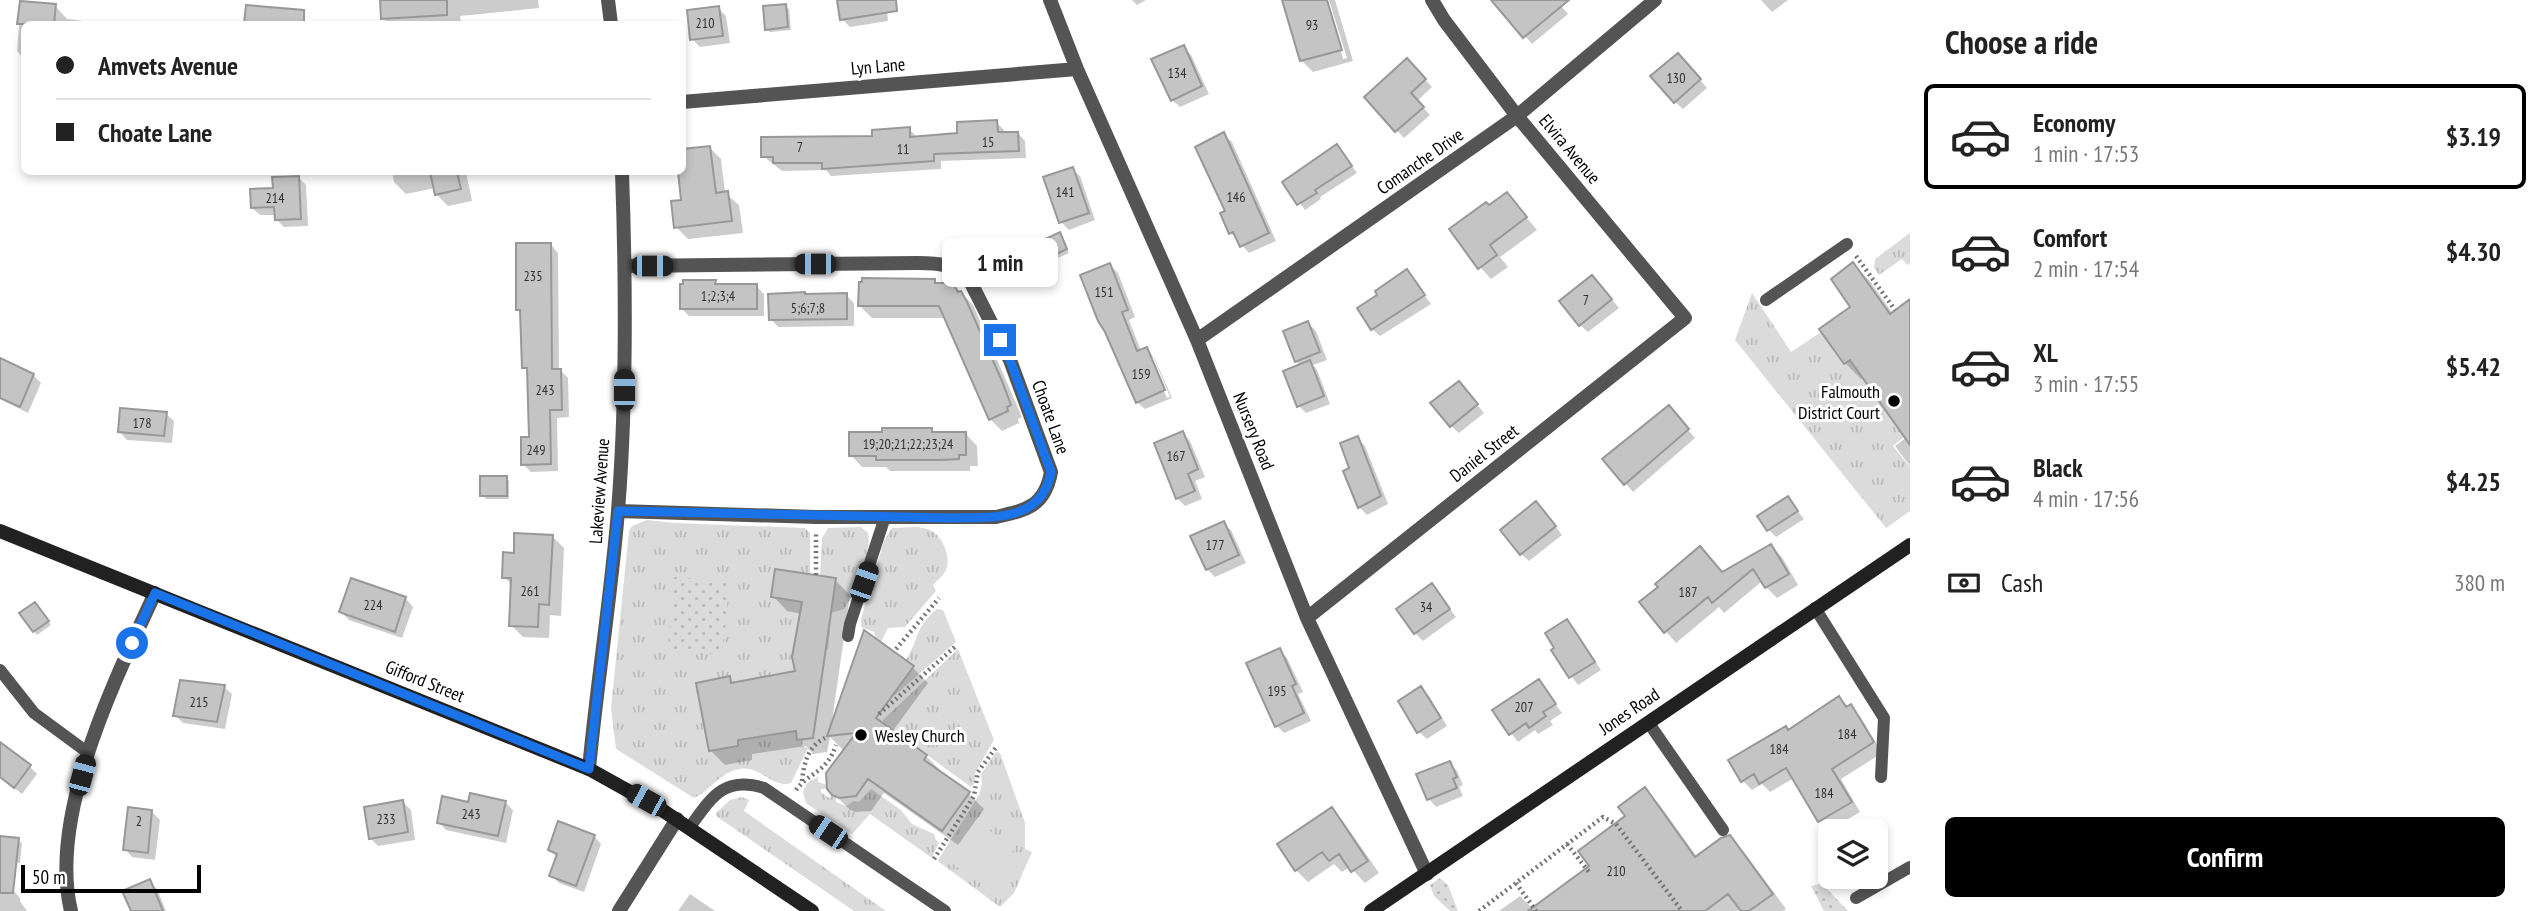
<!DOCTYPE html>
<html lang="en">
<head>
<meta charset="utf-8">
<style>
	:root { --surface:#fff; --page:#f6f6f6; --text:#222; --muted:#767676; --line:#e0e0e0; --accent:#000 }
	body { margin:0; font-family:"PT Sans Narrow",sans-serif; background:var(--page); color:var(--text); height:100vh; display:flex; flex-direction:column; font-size:26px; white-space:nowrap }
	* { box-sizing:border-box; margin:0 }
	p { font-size:23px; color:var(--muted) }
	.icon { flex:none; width:38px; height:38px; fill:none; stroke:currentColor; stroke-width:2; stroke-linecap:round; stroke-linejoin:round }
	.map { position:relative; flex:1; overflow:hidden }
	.drawer { display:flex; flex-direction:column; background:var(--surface); width:630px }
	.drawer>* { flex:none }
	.banner { position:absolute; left:21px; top:21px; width:665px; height:154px; border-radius:10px; box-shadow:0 4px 10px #0003; display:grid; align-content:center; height:154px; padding:0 35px; background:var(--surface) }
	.controls { position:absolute; left:1818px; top:819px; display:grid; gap:14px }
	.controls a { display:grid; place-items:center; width:70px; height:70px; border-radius:10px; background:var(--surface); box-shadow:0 4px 10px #0003; font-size:35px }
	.scale { position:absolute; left:21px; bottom:18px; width:180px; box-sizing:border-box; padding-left:7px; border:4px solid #000; border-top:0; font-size:19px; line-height:24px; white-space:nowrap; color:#000; -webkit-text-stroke:5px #fff; paint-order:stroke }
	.end { position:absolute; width:32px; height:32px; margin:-16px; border:9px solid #1a73e8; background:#fff; box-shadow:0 0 0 4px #fff }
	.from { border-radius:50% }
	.bubble { position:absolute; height:49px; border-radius:10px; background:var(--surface); box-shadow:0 4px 10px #0003; font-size:23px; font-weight:700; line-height:49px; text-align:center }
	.car { position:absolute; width:21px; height:42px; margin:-21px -10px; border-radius:9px; box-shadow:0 0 5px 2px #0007; background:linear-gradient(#222 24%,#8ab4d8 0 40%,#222 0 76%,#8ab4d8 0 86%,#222 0) }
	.banner b { display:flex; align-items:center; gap:24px; height:66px; font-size:26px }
	.banner b+b { border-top:2px solid var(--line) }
	.banner i { width:18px; height:18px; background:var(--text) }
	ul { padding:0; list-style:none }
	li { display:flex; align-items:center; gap:21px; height:105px; margin:0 14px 10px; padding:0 21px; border:4px solid transparent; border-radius:10px }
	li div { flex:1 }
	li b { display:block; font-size:26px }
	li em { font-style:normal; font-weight:700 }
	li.selected { border-color:var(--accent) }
	li>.icon { width:63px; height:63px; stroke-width:1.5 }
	h2 { padding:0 35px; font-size:32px; line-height:84px }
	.pay { display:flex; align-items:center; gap:18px; height:77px; padding:0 35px; font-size:26px }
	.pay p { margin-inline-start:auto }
	.cta { display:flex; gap:14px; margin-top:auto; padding:14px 35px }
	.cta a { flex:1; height:80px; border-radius:10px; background:var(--accent); color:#fff; font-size:28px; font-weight:700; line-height:80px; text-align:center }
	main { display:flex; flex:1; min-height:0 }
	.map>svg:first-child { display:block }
</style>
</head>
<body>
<main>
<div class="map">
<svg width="1910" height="911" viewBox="0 0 1910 911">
	<defs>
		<pattern id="grass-tufts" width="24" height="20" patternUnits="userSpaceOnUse" patternTransform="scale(1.75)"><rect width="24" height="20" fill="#dbdbdb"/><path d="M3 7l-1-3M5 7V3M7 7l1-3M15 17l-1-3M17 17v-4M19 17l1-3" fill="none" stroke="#bababa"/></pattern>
		<pattern id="garden-dots" width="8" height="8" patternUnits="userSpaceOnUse" patternTransform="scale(1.75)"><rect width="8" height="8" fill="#dbdbdb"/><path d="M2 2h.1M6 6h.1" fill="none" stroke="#bababa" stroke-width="1.8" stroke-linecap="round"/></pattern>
	</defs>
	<rect width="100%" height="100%" fill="#fff"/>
	<path fill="url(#grass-tufts)" d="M1910 233V263L1907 265 1902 259 1879 275 1874 268 1875 259Z
		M1752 293 1791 352 1821 332 1843 364 1850 360 1904 437 1893 446 1910 467V511L1886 528 1735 340Z
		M647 520 674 523 805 528 810 533V574L775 569 771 597 802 602 798 624 830 630 828 649H826L824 646 792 652 795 671 731 683 729 676 696 683 709 750 738 746V740L796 731 803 739 802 746 808 748 791 783C773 789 760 765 740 769 719 772 711 791 694 798L616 749 611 708 629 531 632 526Z
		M861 527 868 533C873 549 854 595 844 609L831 613 836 578 820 576 822 538 828 528Z
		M892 528C903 528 917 525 927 529 942 533 953 558 945 572 942 576 937 581 933 585L936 591 905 627 888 628 881 642 876 639 874 632 861 627V619L884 541Z
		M937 609 943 610 956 642 888 701 913 666 906 660C919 639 915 627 937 609Z
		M958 649 994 740 975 773 974 784 971 787 883 723V720Z
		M996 752 1000 753 1025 823V849L1032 852 1014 893 1000 907 939 862 938 860 979 795 982 783 981 774Z
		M818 777V782L827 785V789H821V792L829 798 832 795 836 796V802L846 806 854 801 859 802 871 789 901 810 912 824 934 834 936 840 939 842 932 858 870 814 852 834 806 803 803 792 807 783Z
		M742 797 749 800 744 811 886 911H854L716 816V813L730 800Z"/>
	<path fill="#dbdbdb" d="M973 819 1015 848 988 888 946 859Z"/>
	<path fill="url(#garden-dots)" d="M673 577 729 581 723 655 668 650Z
		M1440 878 1448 885 1458 911H1450L1434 896 1430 885Z
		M1819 884 1826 888 1848 911H1824L1811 886Z"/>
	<path fill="#0003" fill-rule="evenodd" d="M382 0H538L539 8 460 16 461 22 389 24 383 18Z
		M839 0H886L888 21 850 27 842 19Z
		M1132 0H1146L1137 5Z
		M1284 0H1325L1343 59 1347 58 1329 0H1335L1353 61 1313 72 1301 60Z
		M1522 0H1556L1568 14 1532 44 1506 14Z
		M1761 0H1788L1772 12Z
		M21 2 55 6 67 19 84 21 87 24H24V59L17 51Z
		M786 6 789 9 791 30 770 32 767 29Z
		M248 7 294 22 296 24H246Z
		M718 8 726 16 730 43 700 47 692 39Z
		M1183 47 1191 55 1209 94 1180 107 1172 100Z
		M1686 63 1707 88 1683 109 1675 102Z
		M1414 67 1432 87 1417 101 1430 115 1404 138 1366 97Z
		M996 122 1004 130V134L1018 133 1025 141 1026 158 941 161V169L831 176 826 170 782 171 763 156 909 129 917 137 959 135Z
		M1224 135 1232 142 1276 241 1249 253 1231 233 1228 212Z
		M1337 146 1357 173 1320 197 1321 199 1305 210 1285 183Z
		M709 147 721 159 725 193 739 205 743 233 688 239 676 227 683 201 679 172H682Z
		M1072 169 1080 176 1095 220 1069 230 1061 222Z
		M392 172H466L472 201 448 206 436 194 435 188 406 194 394 182Z
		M298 177 306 185 308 226 284 227 277 220 276 215H260L252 208 275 190Z
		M1507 194 1537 230 1500 257 1508 267 1491 279 1480 267 1489 207Z
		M1060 234 1069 253 1042 265 1039 262Z
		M551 245 558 253 559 369 568 378 569 417 557 418 558 471 531 472 523 464 531 438 529 372 524 367 522 314 517 309Z
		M1853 264 1869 280 1893 314 1910 301V466L1895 446 1907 437 1864 376 1861 379 1845 363 1853 307Z
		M1110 265 1118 273 1135 317 1129 320 1141 351 1146 349 1154 357 1172 398 1145 409 1137 402ZM1149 356H1153L1170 397 1167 398Z
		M1407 272 1431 304 1380 336 1372 329 1380 295Z
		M934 281 937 284H953L973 305 1022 417 1018 419 1019 423 1002 431 990 419 946 318H872L860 306Z
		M715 282 719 286H756L764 294V316H689L681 308Z
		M1600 285 1619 308 1588 332 1580 325Z
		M846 295 854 303V326L778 327 771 319 807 296Z
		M1308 323 1316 331 1327 360 1313 365 1317 370 1330 404 1306 413 1299 406 1301 366 1296 361Z
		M0 358 33 375 41 383 28 413 0 399Z
		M1466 391 1484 413 1459 433 1451 426Z
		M166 414 174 421 172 443 127 440 120 432Z
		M1676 416 1695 438 1633 492 1605 459Z
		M931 430 935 434H966L977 446 978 466H970V471H890L886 467H862L851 455Z
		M1183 433 1190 441 1205 477 1195 481 1202 499 1185 506 1177 498Z
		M1357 438 1365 446 1388 504 1367 515 1359 507 1351 469Z
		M506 478 509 481V499H486L482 495Z
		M1787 498 1804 519 1776 537 1769 530Z
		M1544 511 1562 535 1529 561 1521 554Z
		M1223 523 1231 530 1246 563 1215 577 1207 569 1192 537Z
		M552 536 564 548 561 616 550 615 549 638 523 637 511 625 513 586 504 577 515 555Z
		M1771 546 1782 557 1798 585 1777 598 1761 582 1724 613 1719 607 1676 643 1641 602 1723 574Z
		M352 580 406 599 413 607 402 638 349 620 341 612Z
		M835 580 850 595 832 721 912 667 928 683 892 732 926 756 942 772 940 774 968 793 984 809 958 845 884 793 871 811 856 812 850 810 833 793 844 751 830 737 827 752 813 754 806 746 752 754V760L725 765 710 750 729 678 735 684 797 673 802 614 787 611 773 596Z
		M1432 585 1456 617 1423 641 1415 633Z
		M38 608 51 625 37 635 34 631Z
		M1567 621 1574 629 1601 670 1578 685 1554 651Z
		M1279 650 1287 658 1303 692 1298 694 1311 721 1284 733 1277 726Z
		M1538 681 1562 713 1550 721 1553 725 1538 734 1535 730 1518 742 1494 711Z
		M224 687 232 694 225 729 183 723 175 715Z
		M1421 689 1429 696 1447 726 1427 739 1419 732Z
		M1839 698 1860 716 1882 753 1841 779 1860 812 1829 830 1820 821 1794 778 1770 792 1762 784 1752 790 1743 781 1788 732Z
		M0 749 29 766 37 774 22 794 0 777Z
		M1449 763 1457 771 1463 785 1459 787 1463 796 1436 807 1429 799Z
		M1645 790 1659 804 1697 857 1729 837 1744 852 1786 909 1783 911H1743L1741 909 1738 911H1499L1520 896 1533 909 1592 866Z
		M403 802 411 810 415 840 378 846 370 838Z
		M505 802 513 810 506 843 446 830 439 822 469 804Z
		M1332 809 1343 821 1379 873 1365 883 1350 867 1342 872 1334 864 1308 882 1296 870Z
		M152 812 160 820 155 860 132 857 125 849Z
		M594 836 601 844 584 892 559 883 551 875 557 857 550 850Z
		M0 838 18 840 22 843 20 863 0 861Z
		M149 881 157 889 166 911H133Z
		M13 890 20 898V901L27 911H0V893Z
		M690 894 715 911H678Z"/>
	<path fill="#c4c4c4" stroke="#989898" stroke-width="2" d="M380 0H447V15L381 19Z
		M837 0H896L897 11 840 20Z
		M1282 0H1327L1342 50 1300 61Z
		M1491 0H1569L1523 38Z
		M20 1 56 4 54 24H17Z
		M786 4 788 27 765 30 763 6Z
		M246 5 304 10V24H244Z
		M719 6 723 36 690 40 687 10Z
		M1184 45 1202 86 1171 101 1151 59Z
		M1678 53 1701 79 1674 103 1650 76Z
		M1407 58 1426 79 1411 93 1424 107 1395 132 1364 97Z
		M997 120 998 132H1018L1019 151 934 154V161L822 169V163H773V157H761V137L872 136V130L910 127V137L957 133V122Z
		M1224 132 1269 233 1240 247 1233 232 1229 234 1220 213 1225 211 1195 147Z
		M1337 144 1352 166 1315 190 1317 193 1297 205 1282 182Z
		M710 146 716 193 728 191 732 221 674 228 671 201 681 200 678 172H682V149Z
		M1073 167 1089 213 1059 223 1043 177Z
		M430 172H457L461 189 435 195Z
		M299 176 301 219 275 220 274 207 251 208 250 189 273 188 272 177Z
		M1507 192 1527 217 1490 245 1497 255 1478 269 1449 229 1486 202 1489 205Z
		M1060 232 1067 249 1037 263 1030 246Z
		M516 243H551L552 369H561L562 410H550L551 464 521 465V437H529L527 368H522L520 310H516Z
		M1853 262 1890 314 1910 299V445L1850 360 1844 364 1819 329 1850 307 1831 279Z
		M1110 263 1128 310 1122 312 1137 351 1147 347 1165 390 1136 403 1105 332 1098 321 1080 275Z
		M1407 269 1425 295 1371 330 1357 308 1377 295 1375 291Z
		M1592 275 1612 299 1579 326 1559 301Z
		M862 278 935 279V283H953L958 292 961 291 967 302 1002 381 1011 405 1007 407 1008 411 989 420 939 306H858L859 282H862Z
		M683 280H716L715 284H757V309H680V284H683Z
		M805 292V294L847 293V319L769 320 768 294Z
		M1308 321 1320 352 1295 362 1283 331Z
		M0 358 34 374 20 407 0 398Z
		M1310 360 1324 396 1297 407 1283 371Z
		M1459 381 1478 404 1450 427 1430 403Z
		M1669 405 1689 429 1624 485 1602 459Z
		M120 408 167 412 164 436 118 432Z
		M882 428H932V432H966V455H959V459L940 460H876V456H849V432H882Z
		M1183 431 1198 469 1188 474 1195 491 1176 499 1154 443Z
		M1358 436 1381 496 1358 508 1343 471 1349 468 1340 443Z
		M480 476H507V496H480Z
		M1788 496 1798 511 1767 531 1757 516Z
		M1536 501 1556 526 1520 555 1500 530Z
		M1224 521 1239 555 1206 570 1190 536Z
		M514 533 553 535 549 605 539 604 538 627 509 626 511 578H502L503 552 514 553Z
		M1771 544 1789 574 1765 588 1753 569 1712 603 1708 597 1664 633 1639 602 1658 587 1655 584 1700 546 1722 572Z
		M775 569 836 578 813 738 797 740 796 731 738 740V746L709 751 696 683 730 676 731 683 795 671 792 657 802 602 771 597Z
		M351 578 406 597 395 632 339 612Z
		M1432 583 1450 609 1414 634 1396 609Z
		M35 602 49 621 33 632 19 613Z
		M1567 619 1595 662 1569 678 1551 650 1554 648 1545 633Z
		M864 630 914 666 876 718 927 755 924 760 970 792 942 831 868 779 856 796 839 798 832 795 827 789 826 773 856 733 827 736Z
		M1280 648 1296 684 1292 686 1304 713 1275 727 1246 663Z
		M1539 679 1556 704 1543 712 1546 716 1529 728 1526 723 1509 735 1492 710Z
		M180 680 225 685 217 722 173 716Z
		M1421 686 1441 718 1417 733 1398 701Z
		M1839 696 1846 707 1851 704 1874 742 1832 769 1852 802 1818 822 1786 768 1759 784 1754 774 1741 782 1728 760 1786 726 1788 730Z
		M0 742 31 765 14 788 0 777Z
		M1450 761 1457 777 1453 779 1457 788 1427 800 1416 774Z
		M1645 787 1695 857 1721 838 1730 835 1773 894 1749 911H1741L1728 894 1705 911H1528L1589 866 1578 851 1625 816 1618 807Z
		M470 793 506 801 498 836 437 823 442 796 468 802Z
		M403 800 408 832 369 839 364 807Z
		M128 807 152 810 148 853 123 850Z
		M1332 807 1368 861 1351 872 1339 854 1329 861 1322 852 1295 871 1277 844Z
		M558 821 595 835 576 886 549 876 557 854 548 850Z
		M0 836 19 838 13 893H0Z
		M150 879 163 911H131L122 891Z"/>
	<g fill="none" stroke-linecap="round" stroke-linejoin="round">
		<path stroke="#767676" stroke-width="4.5" stroke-dasharray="2 3.5" stroke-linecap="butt" d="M1856 256 1895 310
			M816 575V534
			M896 649 939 598
			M879 714 956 646
			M802 781C804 763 808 746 825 738
			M796 790C810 771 826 774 836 745
			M1567 844 1589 872
			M934 859 974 796 978 772 997 746
			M1516 883 1536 911
			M1479 911 1603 817 1616 824 1682 911"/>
		<path stroke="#545454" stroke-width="12" d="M1766 300 1847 244
			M1815 608 1884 718 1881 777
			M848 636 850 624 885 517
			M0 670 34 713 87 752
			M1648 722 1723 830
			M690 827C711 798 724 775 764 788L945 911
			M1856 898 1910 867"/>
		<path stroke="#545454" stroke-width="14" d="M608 0 611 24
			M1050 0 1077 69 1197 340 1307 618 1427 874
			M682 102 1077 69
			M1197 340 1517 116 1655 0
			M618 511 816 517H996C1027 510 1045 506 1051 472L1010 360 969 279C954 264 938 263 918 263L625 266
			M1307 618 1685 318 1517 116 1444 20 1432 0
			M589 769C597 683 611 597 618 511 627 398 626 284 622 172
			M71 911C48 815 115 680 155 593
			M619 911 677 819"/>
		<path stroke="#212121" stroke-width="14" d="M0 531 589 769 659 808 812 911
			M1371 911 1910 545"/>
	</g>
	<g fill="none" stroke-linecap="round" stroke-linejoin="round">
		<path stroke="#1a73e8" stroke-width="9" d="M132 643 155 593 589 769 618 511 950 518C991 517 1042 523 1051 472L1010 360 1000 340"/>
	</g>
	<g fill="#000" stroke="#fff" stroke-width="2.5">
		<circle cx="1894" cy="401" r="7"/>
		<circle cx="861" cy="735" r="7"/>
	</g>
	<g text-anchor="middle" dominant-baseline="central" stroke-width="6" stroke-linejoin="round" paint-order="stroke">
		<g font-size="14" fill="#313131">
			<text x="705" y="23">210</text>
			<text x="1312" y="25">93</text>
			<text x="1177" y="73">134</text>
			<text x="1676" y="78">130</text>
			<text x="988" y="142">15</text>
			<text x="800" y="147">7</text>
			<text x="903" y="149">11</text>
			<text x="1065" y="192">141</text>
			<text x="1236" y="197">146</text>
			<text x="275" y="198">214</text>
			<text x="533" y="276">235</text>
			<text x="1104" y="292">151</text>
			<text x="718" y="296">1;2;3;4</text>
			<text x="1586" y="300">7</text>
			<text x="808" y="308">5;6;7;8</text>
			<text x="1141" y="374">159</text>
			<text x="545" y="390">243</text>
			<text x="142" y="423">178</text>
			<text x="908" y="444">19;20;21;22;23;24</text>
			<text x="536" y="450">249</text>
			<text x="1176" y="456">167</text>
			<text x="1215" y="545">177</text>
			<text x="530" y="591">261</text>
			<text x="1688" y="592">187</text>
			<text x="373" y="605">224</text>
			<text x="1426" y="607">34</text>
			<text x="1277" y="691">195</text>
			<text x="199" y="702">215</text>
			<text x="1524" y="707">207</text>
			<text x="1847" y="734">184</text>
			<text x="1779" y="749">184</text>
			<text x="1824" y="793">184</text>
			<text x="471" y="814">243</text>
			<text x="386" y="819">233</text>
			<text x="139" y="821">2</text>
			<text x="1616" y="871">210</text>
		</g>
		<g font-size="18" fill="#000" stroke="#fff">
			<text transform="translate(878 66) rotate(-5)">Lyn Lane</text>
			<text transform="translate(1570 149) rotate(50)">Elvira Avenue</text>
			<text transform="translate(1420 161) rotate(-35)">Comanche Drive</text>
			<text transform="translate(1051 417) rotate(70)">Choate Lane</text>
			<text transform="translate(1254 431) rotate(68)">Nursery Road</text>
			<text transform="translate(1484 453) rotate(-38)">Daniel Street</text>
			<text transform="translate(599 491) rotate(-86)">Lakeview Avenue</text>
			<text transform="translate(425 681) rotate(22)">Gifford Street</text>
			<text transform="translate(1629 711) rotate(-34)">Jones Road</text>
		</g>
		<g font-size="18" fill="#000" stroke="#fff" text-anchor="end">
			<text x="1880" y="391">Falmouth<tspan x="1880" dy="21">District Court</tspan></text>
			<text x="875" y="735" text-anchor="start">Wesley Church</text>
		</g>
	</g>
</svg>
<div class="controls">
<a><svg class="icon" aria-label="layers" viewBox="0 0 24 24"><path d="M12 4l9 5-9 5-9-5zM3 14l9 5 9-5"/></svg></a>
</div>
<div class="scale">50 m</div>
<i class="end from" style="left:132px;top:643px"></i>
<i class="end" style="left:1000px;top:340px"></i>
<div class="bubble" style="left:942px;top:238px;width:116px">1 min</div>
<i class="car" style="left:815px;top:264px;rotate:270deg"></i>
<i class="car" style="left:652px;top:266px;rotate:90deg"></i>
<i class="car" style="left:624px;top:390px;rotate:0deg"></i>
<i class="car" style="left:864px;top:582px;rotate:19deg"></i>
<i class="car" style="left:82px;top:775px;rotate:15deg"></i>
<i class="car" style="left:646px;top:800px;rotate:299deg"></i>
<i class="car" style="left:828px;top:832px;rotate:304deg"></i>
<div class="banner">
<b><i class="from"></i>Amvets Avenue</b>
<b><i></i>Choate Lane</b>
</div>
</div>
<section class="drawer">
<h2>Choose a ride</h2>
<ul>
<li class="selected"><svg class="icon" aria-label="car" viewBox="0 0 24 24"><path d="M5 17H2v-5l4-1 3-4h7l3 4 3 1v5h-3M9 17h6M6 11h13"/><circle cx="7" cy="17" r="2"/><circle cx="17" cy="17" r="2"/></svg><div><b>Economy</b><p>1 min · 17:53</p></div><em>$3.19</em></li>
<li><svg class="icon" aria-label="car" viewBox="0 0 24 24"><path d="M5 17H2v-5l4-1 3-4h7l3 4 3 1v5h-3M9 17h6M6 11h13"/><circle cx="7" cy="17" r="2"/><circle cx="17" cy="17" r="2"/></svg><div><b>Comfort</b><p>2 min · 17:54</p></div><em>$4.30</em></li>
<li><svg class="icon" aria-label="car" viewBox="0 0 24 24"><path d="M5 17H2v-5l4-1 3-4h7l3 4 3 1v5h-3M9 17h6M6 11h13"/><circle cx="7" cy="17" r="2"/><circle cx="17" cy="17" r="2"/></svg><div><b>XL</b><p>3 min · 17:55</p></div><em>$5.42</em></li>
<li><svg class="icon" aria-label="car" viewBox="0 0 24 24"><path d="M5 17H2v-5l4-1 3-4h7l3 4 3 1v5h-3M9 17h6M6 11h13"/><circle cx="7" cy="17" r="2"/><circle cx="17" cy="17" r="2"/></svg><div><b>Black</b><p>4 min · 17:56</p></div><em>$4.25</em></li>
</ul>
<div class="pay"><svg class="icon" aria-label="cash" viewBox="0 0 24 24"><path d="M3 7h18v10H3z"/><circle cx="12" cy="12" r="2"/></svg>Cash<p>380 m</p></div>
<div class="cta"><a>Confirm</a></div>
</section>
</main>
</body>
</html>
